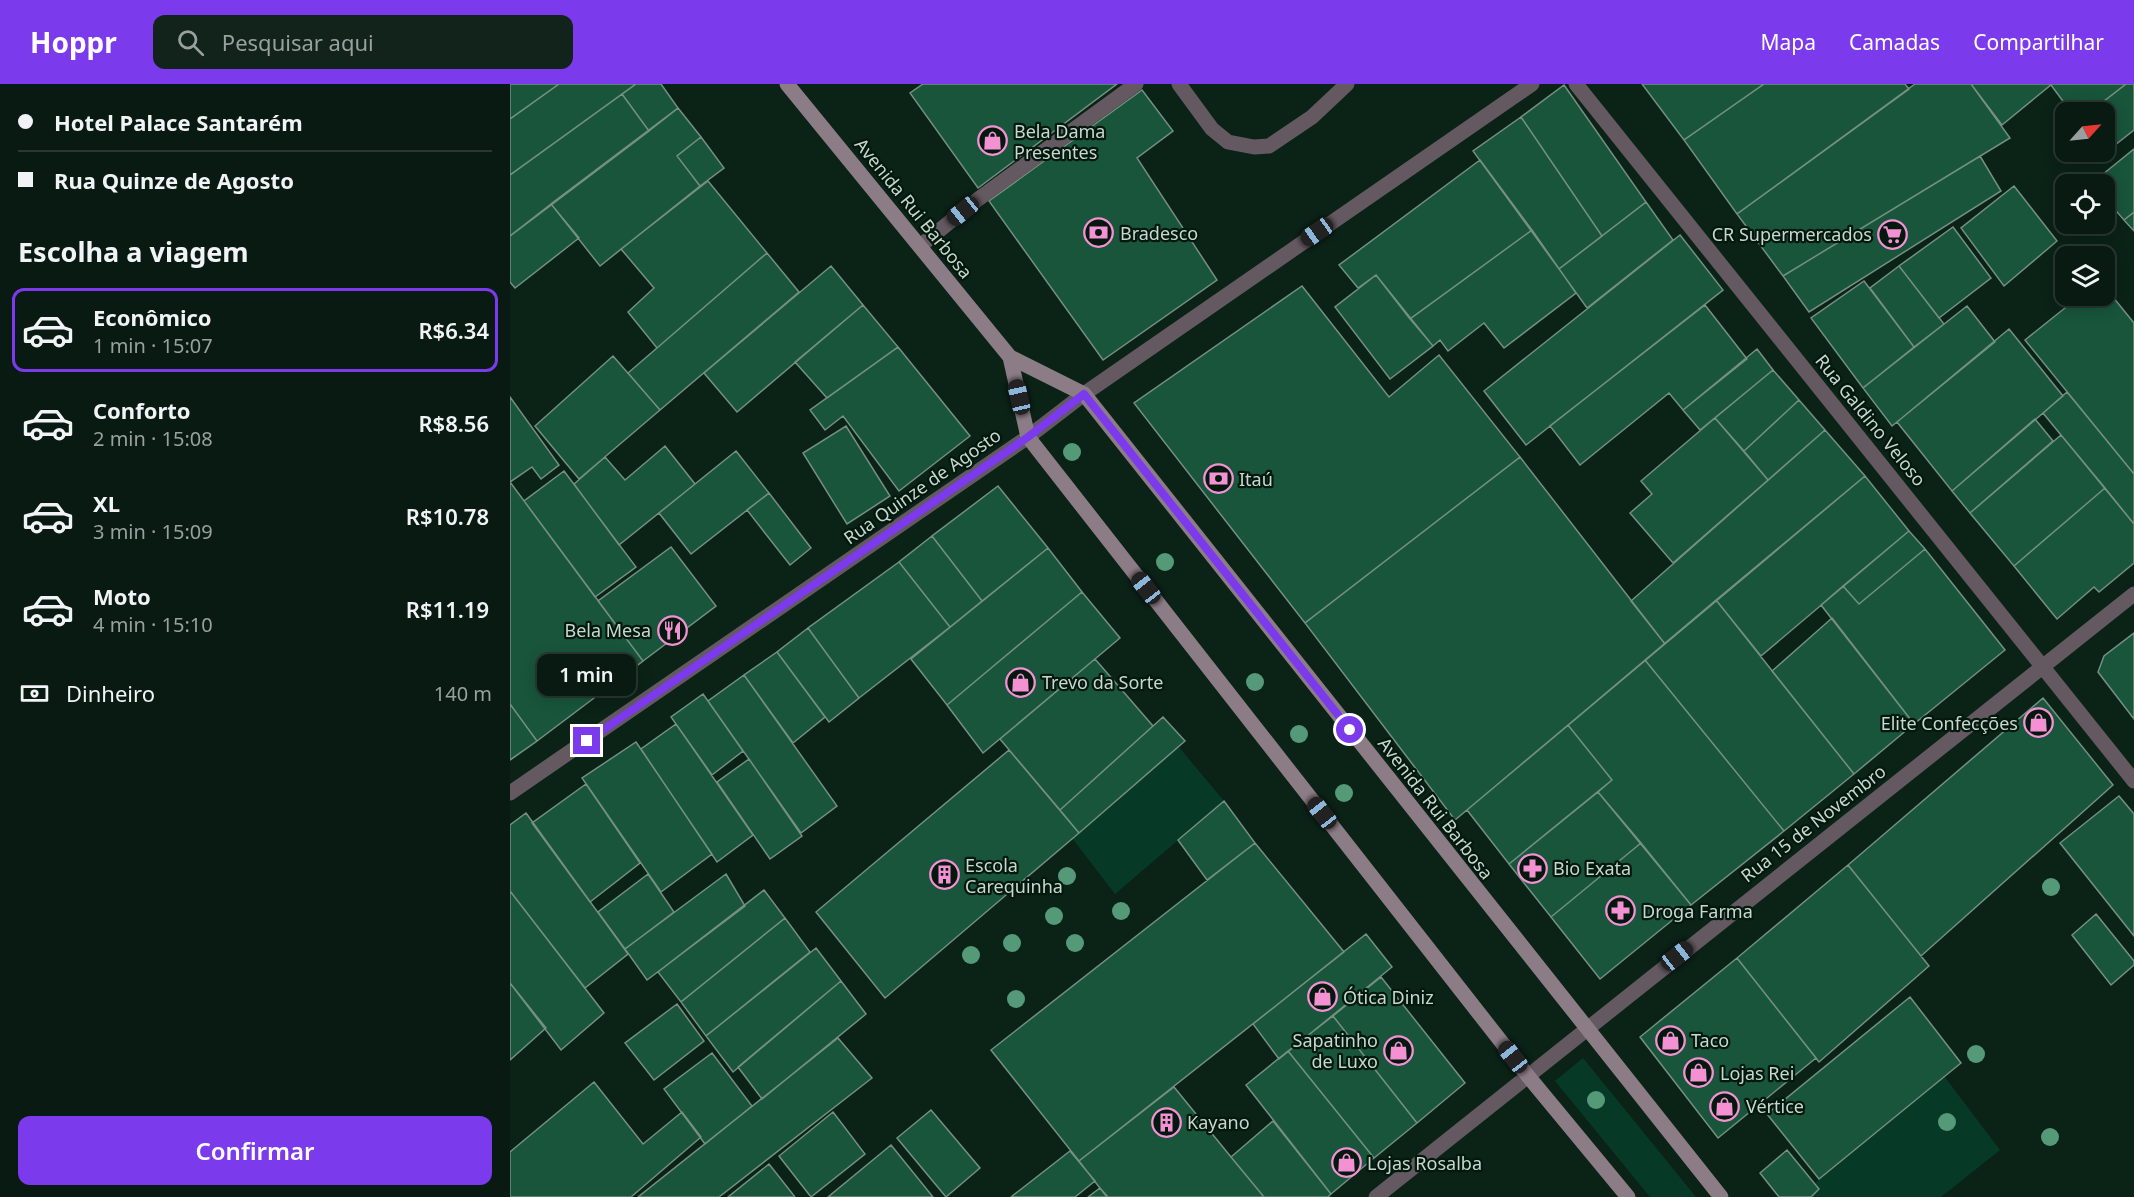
<!DOCTYPE html>
<html lang="pt">
<head>
<meta charset="utf-8">
<style>
	:root { --surface:#081a11; --page:#11231a; --text:#f1f3f6; --muted:#98a19f; --line:#293831; --accent:#7c3aed }
	body { margin:0; font-family:"Noto Sans",sans-serif; background:var(--page); color:var(--text); height:100vh; display:flex; flex-direction:column; font-size:22px; white-space:nowrap }
	* { box-sizing:border-box; margin:0 }
	p { font-size:20px; color:var(--muted) }
	.icon { flex:none; width:33px; height:33px; fill:none; stroke:currentColor; stroke-width:2; stroke-linecap:round; stroke-linejoin:round }
	.map { position:relative; flex:1; overflow:hidden }
	.details { display:flex; flex-direction:column; background:var(--surface); width:510px }
	.details>* { flex:none }
	.top-card { display:grid; align-content:center; height:132px; padding:0 18px; background:var(--surface) }
	.needle { width:39px; rotate:63deg }
	.fabs { position:absolute; left:1545px; top:18px; display:grid; gap:12px }
	.fabs a { display:grid; place-items:center; width:60px; height:60px; border-radius:12px; background:var(--surface); box-shadow:0 3px 15px #0003,0 0 0 2px var(--line); font-size:30px }
	.end { position:absolute; width:27px; height:27px; margin:-14px; border:8px solid #7c3aed; background:#fff; box-shadow:0 0 0 3px #fff }
	.from { border-radius:50% }
	.bubble { position:absolute; height:42px; border-radius:12px; background:var(--surface); box-shadow:0 3px 15px #0003,0 0 0 2px var(--line); font-size:20px; font-weight:600; line-height:42px; text-align:center }
	.car { position:absolute; width:18px; height:36px; margin:-18px -9px; border-radius:8px; box-shadow:0 0 4px 2px #0007; background:linear-gradient(#222 24%,#8ab4d8 0 40%,#222 0 76%,#8ab4d8 0 86%,#222 0) }
	.top-card b { display:flex; align-items:center; gap:21px; height:57px; font-size:22px }
	.top-card b+b { border-top:2px solid var(--line) }
	.top-card i { width:15px; height:15px; background:var(--text) }
	ul { padding:0; list-style:none }
	li { display:flex; align-items:center; gap:18px; height:84px; margin:0 12px 9px; padding:0 6px; border:3px solid transparent; border-radius:12px }
	li div { flex:1 }
	li b { display:block; font-size:22px }
	li em { font-style:normal; font-weight:600 }
	li.selected { border-color:var(--accent) }
	li>.icon { width:54px; height:54px; stroke-width:1.5 }
	h2 { padding:0 18px; font-size:27px; line-height:72px }
	.pay { display:flex; align-items:center; gap:15px; height:66px; padding:0 18px; font-size:22px }
	.pay p { margin-inline-start:auto }
	.action { display:flex; gap:12px; margin-top:auto; padding:12px 18px }
	.action a { flex:1; height:69px; border-radius:12px; background:var(--accent); color:#fff; font-size:24px; font-weight:600; line-height:69px; text-align:center }
	header { display:flex; align-items:center; gap:36px; box-sizing:border-box; height:84px; padding:0 30px; background:var(--accent); color:#fff }
	header strong { font-size:28px }
	nav { display:flex; gap:33px; margin-inline-start:auto; font-size:21px }
	.search { width:420px; height:54px; background:var(--page); display:flex; align-items:center; gap:15px; box-sizing:border-box; padding:0 21px; border-radius:12px; color:var(--muted); font-size:22px }
	main { display:flex; flex:1; min-height:0 }
	.map>svg:first-child { display:block }
</style>
</head>
<body>
<header>
<strong>Hoppr</strong>
<div class="search"><svg class="icon" aria-label="search" viewBox="0 0 24 24"><circle cx="10" cy="10" r="6"/><path d="M15 15l6 6"/></svg>Pesquisar aqui</div>
<nav><a>Mapa</a><a>Camadas</a><a>Compartilhar</a></nav>
</header>
<main>
<section class="details">
<div class="top-card">
<b><i class="from"></i>Hotel Palace Santarém</b>
<b><i></i>Rua Quinze de Agosto</b>
</div>
<h2>Escolha a viagem</h2>
<ul>
<li class="selected"><svg class="icon" aria-label="car" viewBox="0 0 24 24"><path d="M5 17H2v-5l4-1 3-4h7l3 4 3 1v5h-3M9 17h6M6 11h13"/><circle cx="7" cy="17" r="2"/><circle cx="17" cy="17" r="2"/></svg><div><b>Econômico</b><p>1 min · 15:07</p></div><em>R$6.34</em></li>
<li><svg class="icon" aria-label="car" viewBox="0 0 24 24"><path d="M5 17H2v-5l4-1 3-4h7l3 4 3 1v5h-3M9 17h6M6 11h13"/><circle cx="7" cy="17" r="2"/><circle cx="17" cy="17" r="2"/></svg><div><b>Conforto</b><p>2 min · 15:08</p></div><em>R$8.56</em></li>
<li><svg class="icon" aria-label="car" viewBox="0 0 24 24"><path d="M5 17H2v-5l4-1 3-4h7l3 4 3 1v5h-3M9 17h6M6 11h13"/><circle cx="7" cy="17" r="2"/><circle cx="17" cy="17" r="2"/></svg><div><b>XL</b><p>3 min · 15:09</p></div><em>R$10.78</em></li>
<li><svg class="icon" aria-label="car" viewBox="0 0 24 24"><path d="M5 17H2v-5l4-1 3-4h7l3 4 3 1v5h-3M9 17h6M6 11h13"/><circle cx="7" cy="17" r="2"/><circle cx="17" cy="17" r="2"/></svg><div><b>Moto</b><p>4 min · 15:10</p></div><em>R$11.19</em></li>
</ul>
<div class="pay"><svg class="icon" aria-label="cash" viewBox="0 0 24 24"><path d="M3 7h18v10H3z"/><circle cx="12" cy="12" r="2"/></svg>Dinheiro<p>140 m</p></div>
<div class="action"><a>Confirmar</a></div>
</section>
<div class="map">
<svg width="1624" height="1113" viewBox="0 0 1624 1113">
	<rect width="100%" height="100%" fill="#0b2217"/>
	<path fill="#073a26" d="M668 662 714 717 605 810 562 754Z
		M1073 974 1186 1113H1140L1045 997Z
		M1434 992 1490 1066 1431 1113H1301L1309 1105 1305 1100 1309 1095Z"/>
	<path fill="#18553b" stroke="#758f81" stroke-width="1.5" d="M0 0H49L0 35Z
		M49 0H126L0 91V35Z
		M126 0H151L168 24 139 47 112 10Z
		M413 0H607L468 104 400 9Z
		M1132 0H1254L1174 56Z
		M1254 0H1395L1399 5 1227 130 1174 56Z
		M1405 0H1461L1500 54 1273 192 1227 130Z
		M1461 0H1542L1492 41Z
		M1542 0H1616L1580 28H1561L1541 1Z
		M1616 0H1624V46L1605 61 1594 49V28H1580Z
		M1054 1 1136 118 1092 152 1011 33Z
		M632 6 663 47 627 74 707 196 593 276 479 117Z
		M112 10 139 47 0 152V91Z
		M168 24 191 53 167 72 190 102 90 182 41 120Z
		M1011 33 1092 152 1049 185 963 67Z
		M191 53 214 84 190 102 167 72Z
		M1624 65V128L1614 136 1594 113V100H1583L1582 99Z
		M1470 72 1491 107 1299 228 1273 192Z
		M970 76 1022 146 900 235 866 191 848 204 829 181Z
		M198 97 257 169 147 264 118 228 144 204 111 165Z
		M1504 102 1547 157 1494 202 1451 144Z
		M1136 118 1163 156 1077 224 1049 185Z
		M41 120 69 154 5 204 0 198V152Z
		M1624 128V147L1614 136Z
		M1443 143 1481 194 1429 234 1389 182Z
		M1022 146 1066 209 994 264 974 239 938 267 930 256 923 262 900 235Z
		M1170 151 1213 206 1016 361 974 307Z
		M257 169 289 208 150 326 118 289Z
		M321 182 353 221 227 328 194 289Z
		M1389 182 1434 240 1404 263 1360 204Z
		M866 191 923 262 880 295 825 223Z
		M1354 197 1404 263 1353 304 1301 234Z
		M792 202 879 313 929 271 1010 373 795 539 624 319Z
		M1594 202 1624 239V390L1515 256 1570 212H1594Z
		M353 221 388 263 317 314 285 278Z
		M1195 221 1237 275 1173 326 1159 309 1070 381 1040 342Z
		M1457 222 1485 258 1382 342 1353 304Z
		M1499 245 1553 312 1442 407 1387 338Z
		M388 263 460 352 389 407 333 332 315 346 300 326Z
		M1247 265 1263 286 1190 346 1173 326Z
		M103 272 150 326 69 395 25 342Z
		M1263 286 1289 316 1234 367 1205 334Z
		M1557 308 1624 390V440L1533 329Z
		M0 313 49 381 31 395 22 383 0 398Z
		M1289 316 1315 346 1258 396 1234 367Z
		M1205 334 1258 396 1163 479 1120 429 1142 410 1131 397Z
		M1525 335 1543 357 1460 429 1442 407Z
		M336 342 380 412 337 440 293 369Z
		M1315 346 1355 392 1155 560 1121 517Z
		M1551 351 1595 404 1504 482 1460 429Z
		M155 362 185 400 109 461 64 400 95 373 115 396Z
		M226 367 259 409 181 470 149 429Z
		M1010 373 1155 560 945 736 795 539Z
		M54 387 126 483 85 513 14 417Z
		M1355 392 1399 447 1251 572 1206 516Z
		M0 398 133 577 27 657 0 620Z
		M488 402 538 464 472 517 422 452Z
		M1595 404 1624 440V479L1589 508 1584 503 1547 535 1504 482Z
		M259 409 301 464 280 481 237 426Z
		M1399 447 1415 465 1349 520 1333 502Z
		M422 452 472 517 440 543 389 478Z
		M161 463 206 522 133 577 88 517Z
		M538 464 572 508 437 621 401 575Z
		M1415 465 1495 566 1404 640 1311 521 1333 502 1349 520Z
		M389 478 440 543 349 614 298 544Z
		M572 508 610 554 473 669 437 621Z
		M1206 516 1344 690 1274 747 1135 576Z
		M1322 534 1404 640 1344 690 1262 587Z
		M298 544 349 614 319 638 267 568Z
		M1624 549V635L1588 588 1594 572Z
		M267 568 315 633 283 659 234 591Z
		M585 575 643 642 550 726 490 655Z
		M1135 576 1274 747 1181 821 1088 708 1102 696 1058 641Z
		M234 591 327 722 291 749 198 617Z
		M193 610 233 667 202 691 161 633Z
		M1533 614 1603 701 1411 872 1338 781Z
		M0 620 27 657 0 676Z
		M653 633 675 657 569 749 550 726Z
		M166 640 243 751 207 778 131 665Z
		M1058 641 1102 696 999 780 957 726Z
		M126 658 202 770 151 808 72 694Z
		M499 666 569 749 375 914 306 828Z
		M239 675 292 752 260 775 207 698Z
		M76 700 130 779 80 818 22 739Z
		M1088 708 1131 759 1041 833 999 780Z
		M1609 712 1624 730V852L1550 759Z
		M714 717 745 759 697 796 668 756Z
		M16 729 118 870 75 904 0 807V741Z
		M745 759 834 868 569 1077 481 966Z
		M1131 759 1181 821 1090 895 1041 833Z
		M1338 781 1419 882 1309 978 1227 874Z
		M138 790 164 828 115 865 88 828Z
		M216 790 235 822 137 896 115 865Z
		M254 806 275 834 171 918 148 888Z
		M0 807 94 929 51 966 0 899Z
		M1586 830 1624 877V881L1601 901 1562 851Z
		M275 834 300 868 196 952 171 918Z
		M856 850 882 883 769 975 743 940Z
		M306 864 331 897 223 988 196 952Z
		M1227 874 1306 974 1208 1054 1130 953Z
		M871 893 955 999 907 1039 823 932Z
		M331 897 356 930 252 1015 228 983Z
		M0 899 36 944 0 976Z
		M1400 913 1451 979 1309 1095 1257 1030Z
		M167 920 194 957 144 996 115 959Z
		M823 932 907 1039 864 1074 778 967Z
		M328 954 362 994 209 1113H128Z
		M778 967 864 1074 821 1110 736 1001Z
		M202 969 242 1022 195 1060 154 1005Z
		M84 998 133 1060 172 1028 191 1053 121 1113H0V1068Z
		M664 1003 721 1073 754 1113H597L593 1108 569 1077Z
		M421 1026 470 1084 436 1113 387 1054Z
		M323 1028 355 1070 301 1113 269 1072Z
		M763 1037 821 1110 818 1113H754L721 1073Z
		M381 1061 423 1113H318Z
		M1277 1066 1309 1105 1301 1113H1269L1250 1089Z
		M560 1067 585 1097 565 1113H501Z
		M259 1080 285 1113H218Z
		M590 1104 598 1113H578Z"/>
	<g fill="none" stroke-linecap="round" stroke-linejoin="round">
		<path stroke="#645960" stroke-width="15" d="M669 0 702 45 718 58 744 63 759 62 802 33 837 0
			M410 162 467 116 626 0"/>
		<path stroke="#645960" stroke-width="15" d="M1066 0 1624 697
			M0 709 518 353 574 310 1022 0
			M866 1113 1624 510"/>
		<path stroke="#8c7c86" stroke-width="15" d="M277 0 500 273 574 310 1211 1113
			M500 273 518 353 1018 992 1118 1113"/>
	</g>
	<g fill="#549a79">
		<circle cx="562" cy="368" r="9"/>
		<circle cx="655" cy="478" r="9"/>
		<circle cx="745" cy="598" r="9"/>
		<circle cx="789" cy="650" r="9"/>
		<circle cx="834" cy="709" r="9"/>
		<circle cx="557" cy="792" r="9"/>
		<circle cx="1541" cy="803" r="9"/>
		<circle cx="611" cy="827" r="9"/>
		<circle cx="544" cy="832" r="9"/>
		<circle cx="502" cy="859" r="9"/>
		<circle cx="565" cy="859" r="9"/>
		<circle cx="461" cy="871" r="9"/>
		<circle cx="506" cy="915" r="9"/>
		<circle cx="1466" cy="970" r="9"/>
		<circle cx="1086" cy="1016" r="9"/>
		<circle cx="1437" cy="1038" r="9"/>
		<circle cx="1540" cy="1053" r="9"/>
	</g>
	<g fill="none" stroke-linecap="round" stroke-linejoin="round">
		<path stroke="#7c3aed" stroke-width="8" d="M77 657 518 353 574 310 840 646"/>
	</g>
	<defs>
		<symbol id="shop-ring" viewBox="-11 -11 22 22"><circle r="9.5" fill="#03190e" stroke="#f491d3" stroke-width="1.5"/><path d="M-5-2.5h2.3a2.7 3.5 0 0 1 5.4 0H5L5.5 6h-11ZM-1.5-2.5h3a1.5 2.3 0 0 0-3 0Z" fill="#f491d3"/></symbol>
		<symbol id="bank-ring" viewBox="-11 -11 22 22"><circle r="9.5" fill="#03190e" stroke="#f491d3" stroke-width="1.5"/><path d="M-6-4H6V4H-6ZM0-2.3a2.3 2.3 0 1 0 0 4.6a2.3 2.3 0 1 0 0-4.6Z" fill="#f491d3"/></symbol>
		<symbol id="supermarket-ring" viewBox="-11 -11 22 22"><circle r="9.5" fill="#03190e" stroke="#f491d3" stroke-width="1.5"/><path d="M-6-5.5h2.5l.6 2H6L4.5 2H-2.5L-4.4-4H-6ZM-1.5 3.2a1.3 1.3 0 1 0 .1 0ZM3 3.2a1.3 1.3 0 1 0 .1 0Z" fill="#f491d3"/></symbol>
		<symbol id="restaurant-ring" viewBox="-11 -11 22 22"><circle r="9.5" fill="#03190e" stroke="#f491d3" stroke-width="1.5"/><path d="M-5-6h1v4h1v-4h1v4h1v-4h1v5L-1.5 .5V6h-2V.5L-5-1ZM5-6V6H3V1.5H1.5Q1.5-4 5-6Z" fill="#f491d3"/></symbol>
		<symbol id="pharmacy-ring" viewBox="-11 -11 22 22"><circle r="9.5" fill="#03190e" stroke="#f491d3" stroke-width="1.5"/><path d="M-2-6h4v4h4v4h-4v4h-4v-4h-4v-4h4Z" fill="#f491d3"/></symbol>
		<symbol id="building-ring" viewBox="-11 -11 22 22"><circle r="9.5" fill="#03190e" stroke="#f491d3" stroke-width="1.5"/><path d="M-4-6H4V6H1V3H-1V6H-4ZM-2.5-4.3h1.7v1.8h-1.7ZM.8-4.3h1.7v1.8H.8ZM-2.5-1h1.7V.8h-1.7ZM.8-1h1.7V.8H.8Z" fill="#f491d3"/></symbol>
	</defs>
	<g fill-rule="evenodd">
		<use href="#shop-ring" x="466" y="40" width="33" height="33"/>
		<use href="#bank-ring" x="572" y="132" width="33" height="33"/>
		<use href="#supermarket-ring" x="1366" y="134" width="33" height="33"/>
		<use href="#bank-ring" x="692" y="378" width="33" height="33"/>
		<use href="#restaurant-ring" x="146" y="530" width="33" height="33"/>
		<use href="#shop-ring" x="494" y="582" width="33" height="33"/>
		<use href="#shop-ring" x="1512" y="622" width="33" height="33"/>
		<use href="#pharmacy-ring" x="1006" y="768" width="33" height="33"/>
		<use href="#building-ring" x="418" y="774" width="33" height="33"/>
		<use href="#pharmacy-ring" x="1094" y="810" width="33" height="33"/>
		<use href="#shop-ring" x="796" y="896" width="33" height="33"/>
		<use href="#shop-ring" x="1144" y="940" width="33" height="33"/>
		<use href="#shop-ring" x="872" y="950" width="33" height="33"/>
		<use href="#shop-ring" x="1172" y="972" width="33" height="33"/>
		<use href="#shop-ring" x="1198" y="1006" width="33" height="33"/>
		<use href="#building-ring" x="640" y="1022" width="33" height="33"/>
		<use href="#shop-ring" x="820" y="1062" width="33" height="33"/>
	</g>
	<g text-anchor="middle" dominant-baseline="central" stroke-width="4.5" stroke-linejoin="round" paint-order="stroke">
		<g font-size="18" fill="#c9d7cf" stroke="#03190e" text-anchor="start">
			<text x="504" y="47">Bela Dama<tspan x="504" dy="21">Presentes</tspan></text>
			<text x="610" y="149">Bradesco</text>
			<text x="1362" y="150" text-anchor="end">CR Supermercados</text>
			<text x="729" y="395">Itaú</text>
			<text x="141" y="546" text-anchor="end">Bela Mesa</text>
			<text x="532" y="598">Trevo da Sorte</text>
			<text x="1508" y="639" text-anchor="end">Elite Confecções</text>
			<text x="455" y="781">Escola<tspan x="455" dy="21">Carequinha</tspan></text>
			<text x="1043" y="784">Bio Exata</text>
			<text x="1132" y="827">Droga Farma</text>
			<text x="833" y="913">Ótica Diniz</text>
			<text x="868" y="956" text-anchor="end">Sapatinho<tspan x="868" dy="21">de Luxo</tspan></text>
			<text x="1181" y="956">Taco</text>
			<text x="1210" y="989">Lojas Rei</text>
			<text x="1236" y="1022">Vértice</text>
			<text x="677" y="1038">Kayano</text>
			<text x="857" y="1079">Lojas Rosalba</text>
		</g>
		<g font-size="18" fill="#c9d7cf" stroke="#03190e">
			<text transform="translate(404 124) rotate(51)">Avenida Rui Barbosa</text>
			<text transform="translate(1361 336) rotate(51)">Rua Galdino Veloso</text>
			<text transform="translate(412 402) rotate(-35)">Rua Quinze de Agosto</text>
			<text transform="translate(926 724) rotate(52)">Avenida Rui Barbosa</text>
			<text transform="translate(1303 739) rotate(-38)">Rua 15 de Novembro</text>
		</g>
	</g>
</svg>
<div class="fabs">
<a><svg class="needle" viewBox="-14 -14 28 28"><path d="M0-13l5 13h-10z" fill="#e53935"/><path d="M0 13l5-13h-10z" fill="#98a19f"/></svg></a>
<a><svg class="icon" aria-label="locate" viewBox="0 0 24 24"><circle cx="12" cy="12" r="6"/><path d="M12 2v4M12 18v4M2 12h4M18 12h4"/></svg></a>
<a><svg class="icon" aria-label="layers" viewBox="0 0 24 24"><path d="M12 4l9 5-9 5-9-5zM3 14l9 5 9-5"/></svg></a>
</div>
<i class="end from" style="left:840px;top:646px"></i>
<i class="end" style="left:77px;top:657px"></i>
<div class="bubble" style="left:27px;top:570px;width:99px">1 min</div>
<i class="car" style="left:453px;top:127px;rotate:231deg"></i>
<i class="car" style="left:807px;top:148px;rotate:235deg"></i>
<i class="car" style="left:509px;top:313px;rotate:347deg"></i>
<i class="car" style="left:636px;top:504px;rotate:322deg"></i>
<i class="car" style="left:812px;top:729px;rotate:322deg"></i>
<i class="car" style="left:1167px;top:872px;rotate:52deg"></i>
<i class="car" style="left:1003px;top:973px;rotate:322deg"></i>
</div>
</main>
</body>
</html>
